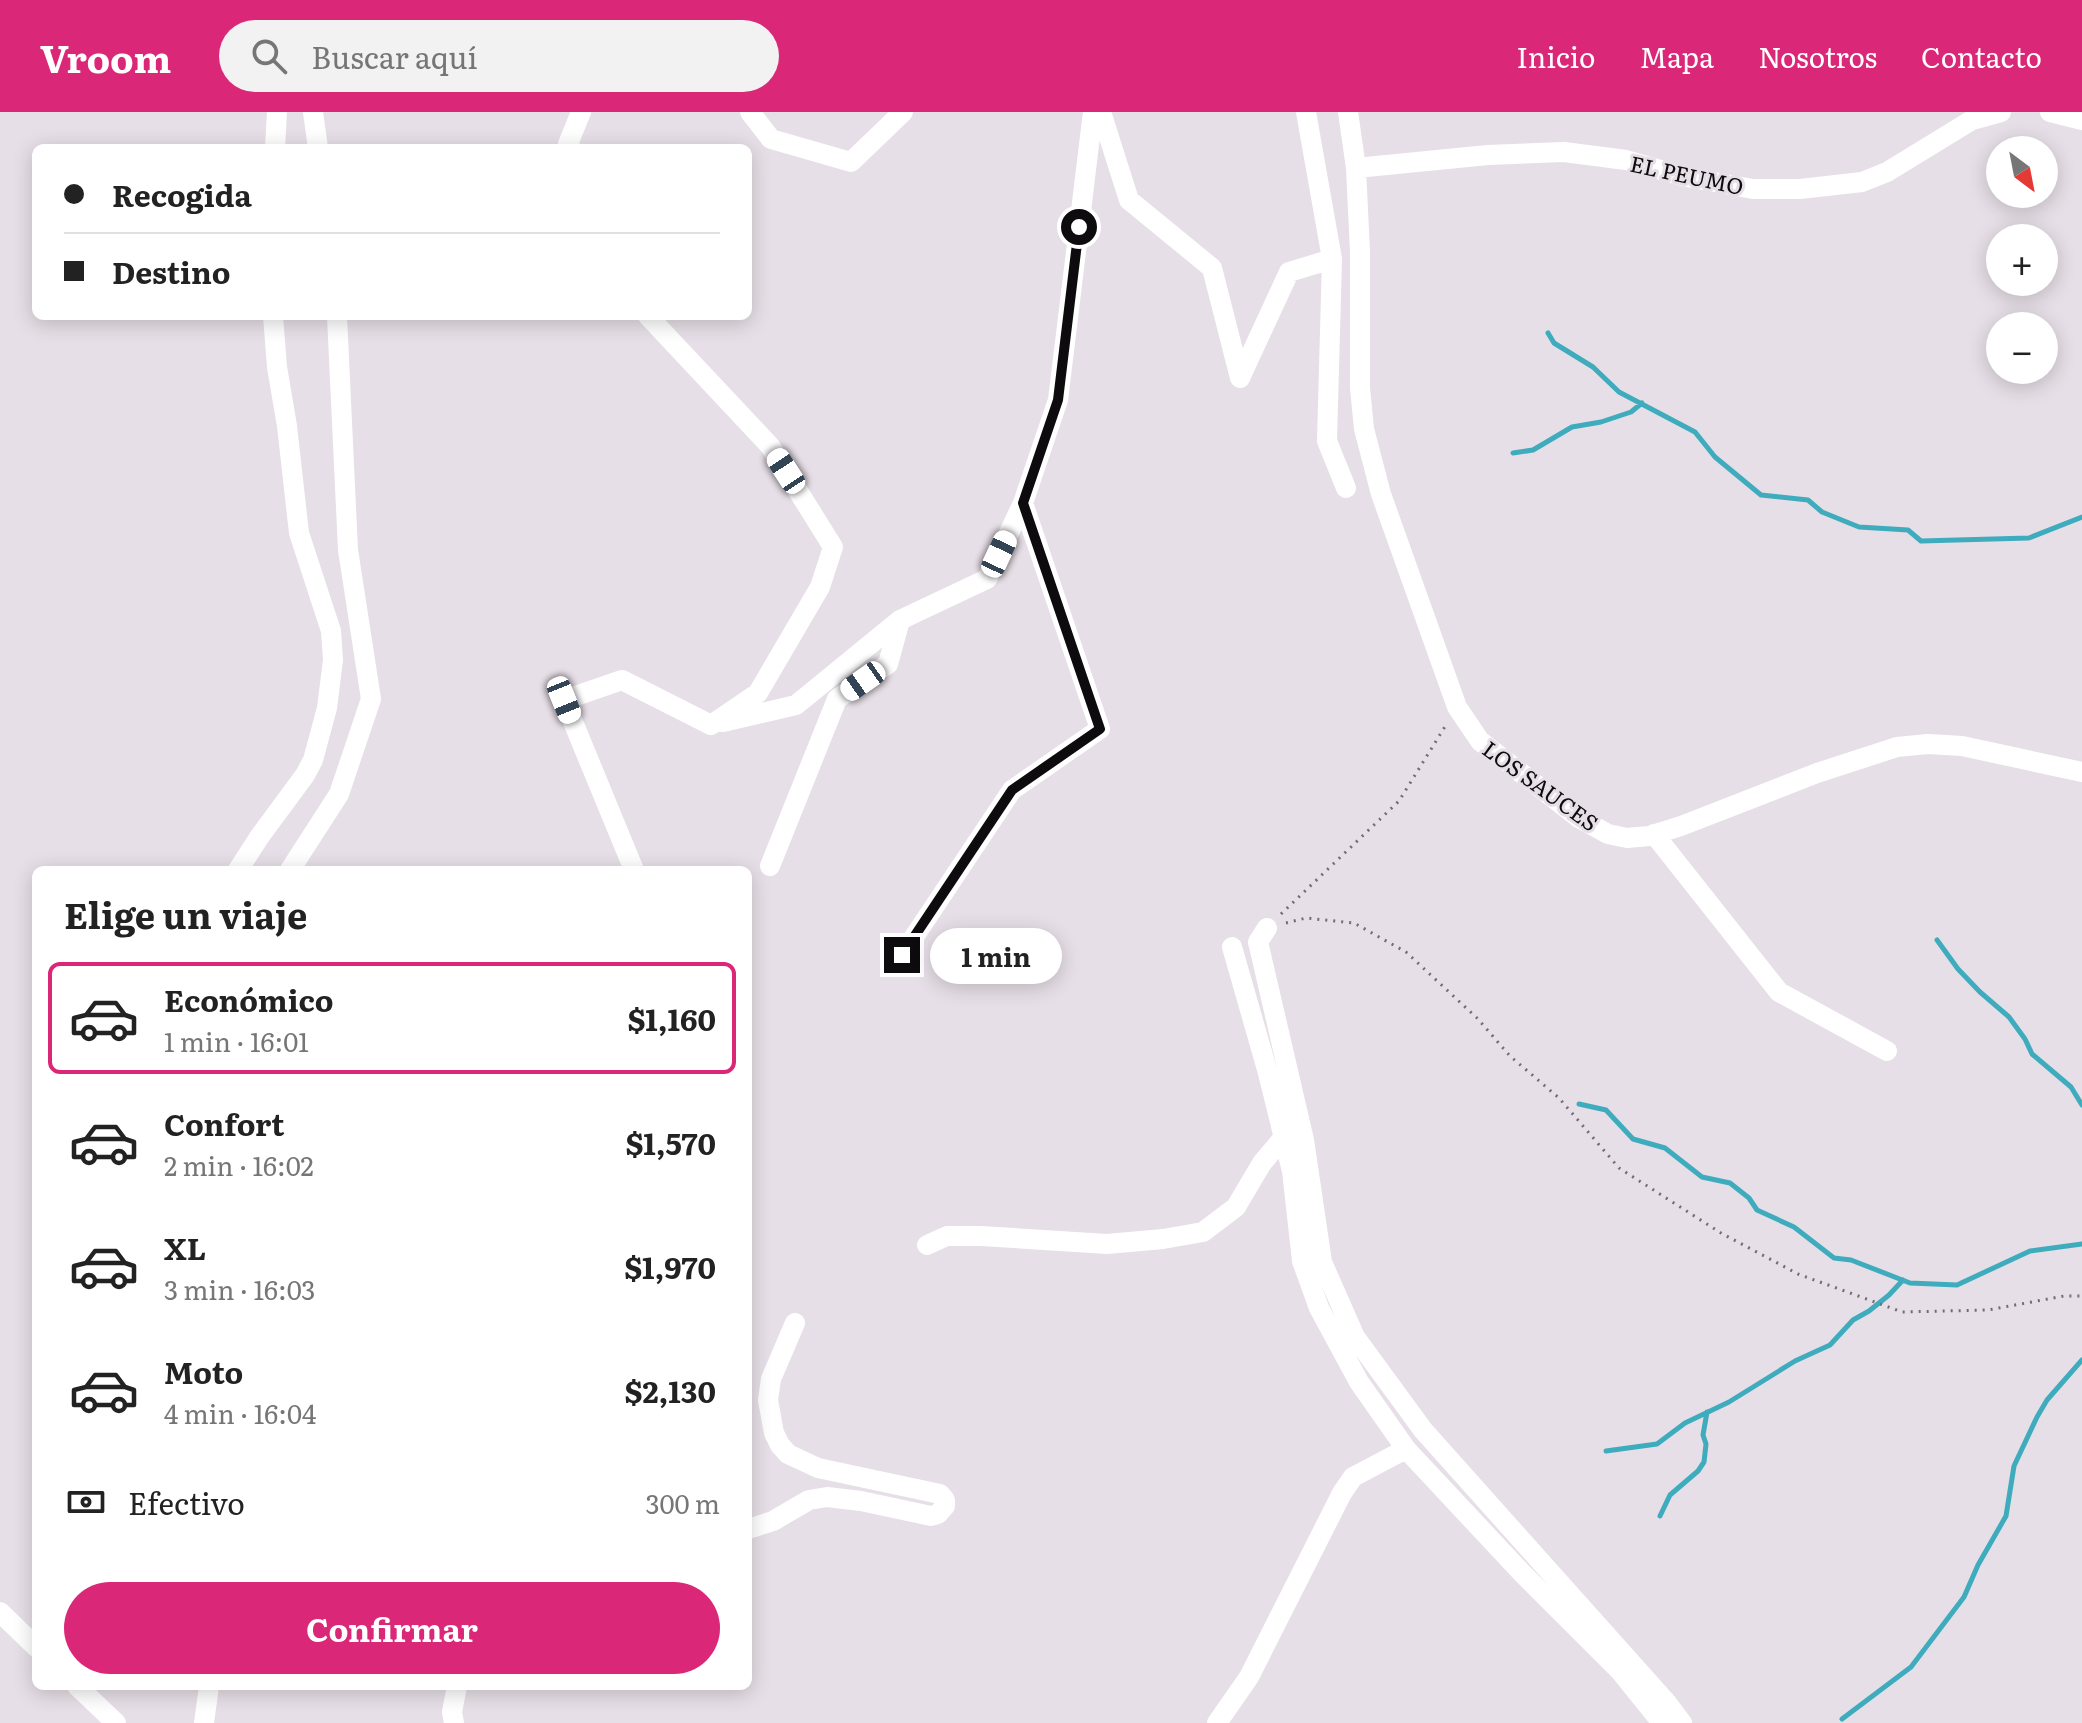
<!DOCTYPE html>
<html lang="es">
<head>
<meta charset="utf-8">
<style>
	:root { --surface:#fff; --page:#f2f2f2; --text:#222; --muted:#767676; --line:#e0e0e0; --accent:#db2777 }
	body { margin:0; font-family:Literata,serif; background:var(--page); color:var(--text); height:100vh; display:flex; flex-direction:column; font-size:30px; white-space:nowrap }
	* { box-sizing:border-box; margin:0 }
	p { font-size:26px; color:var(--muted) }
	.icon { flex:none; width:44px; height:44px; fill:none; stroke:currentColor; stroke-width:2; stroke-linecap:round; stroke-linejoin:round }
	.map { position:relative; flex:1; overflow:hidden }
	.side { position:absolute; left:32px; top:754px; width:720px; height:824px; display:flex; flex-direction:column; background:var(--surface); border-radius:12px; box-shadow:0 4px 20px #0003 }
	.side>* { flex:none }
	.hud { position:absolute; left:32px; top:32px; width:720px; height:176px; border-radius:12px; box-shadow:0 4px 20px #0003; display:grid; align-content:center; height:176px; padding:0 32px; background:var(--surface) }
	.needle { width:52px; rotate:148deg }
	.tools { position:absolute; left:1986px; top:24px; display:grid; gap:16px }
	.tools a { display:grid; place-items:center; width:72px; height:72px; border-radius:50%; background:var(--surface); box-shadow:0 4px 20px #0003; font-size:40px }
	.end { position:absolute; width:36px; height:36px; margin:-18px; border:10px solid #0d0b0d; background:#fff; box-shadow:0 0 0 4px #fff }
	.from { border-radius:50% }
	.bubble { position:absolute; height:56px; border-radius:28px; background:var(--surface); box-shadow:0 4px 20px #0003; font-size:26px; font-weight:700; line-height:56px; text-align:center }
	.car { position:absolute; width:24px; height:48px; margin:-24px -12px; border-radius:10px; box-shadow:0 0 6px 2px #0007; background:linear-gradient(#fff 24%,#345 0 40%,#fff 0 76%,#345 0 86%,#fff 0) }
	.hud b { display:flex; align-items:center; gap:28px; height:76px; font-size:30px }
	.hud b+b { border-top:2px solid var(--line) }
	.hud i { width:20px; height:20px; background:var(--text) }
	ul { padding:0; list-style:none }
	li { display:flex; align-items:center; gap:24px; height:112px; margin:0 16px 12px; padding:0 16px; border:4px solid transparent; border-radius:12px }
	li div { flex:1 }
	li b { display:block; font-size:30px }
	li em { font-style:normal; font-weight:700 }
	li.current { border-color:var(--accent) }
	li>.icon { width:72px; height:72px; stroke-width:1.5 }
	h2 { padding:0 32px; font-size:36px; line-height:96px }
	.pay { display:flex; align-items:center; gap:20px; height:88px; padding:0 32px; font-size:30px }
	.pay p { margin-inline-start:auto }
	.action { display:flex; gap:16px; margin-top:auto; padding:16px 32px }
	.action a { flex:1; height:92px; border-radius:48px; background:var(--accent); color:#fff; font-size:32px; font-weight:700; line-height:92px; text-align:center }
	header { display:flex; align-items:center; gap:48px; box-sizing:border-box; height:112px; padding:0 40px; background:var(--accent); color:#fff }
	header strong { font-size:38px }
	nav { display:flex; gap:44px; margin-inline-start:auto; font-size:28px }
	.search { width:560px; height:72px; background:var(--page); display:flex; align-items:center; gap:20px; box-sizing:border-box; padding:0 28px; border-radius:44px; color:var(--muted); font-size:30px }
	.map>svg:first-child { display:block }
</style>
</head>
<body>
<header>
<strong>Vroom</strong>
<div class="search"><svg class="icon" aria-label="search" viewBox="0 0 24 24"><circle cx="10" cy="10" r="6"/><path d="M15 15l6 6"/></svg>Buscar aquí</div>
<nav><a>Inicio</a><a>Mapa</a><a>Nosotros</a><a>Contacto</a></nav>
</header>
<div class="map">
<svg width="2082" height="1611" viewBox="0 0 2082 1611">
	<rect width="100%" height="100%" fill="#e7dfe7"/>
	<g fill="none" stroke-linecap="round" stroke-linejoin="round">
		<path stroke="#3eacbd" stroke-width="5" d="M1548 221 1554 231 1593 255 1619 280 1695 320 1715 345 1761 383 1808 388 1822 400 1859 415 1908 418 1921 429 2029 426 2082 405
			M1513 341 1533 338 1572 315 1601 310 1631 300 1642 291
			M1937 828 1958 857 1980 880 2009 905 2025 927 2032 942 2071 975 2082 993
			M1579 992 1606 998 1633 1027 1665 1036 1702 1065 1730 1071 1749 1086 1757 1098 1794 1115 1834 1146 1851 1148 1910 1171 1957 1173 2030 1139 2082 1132
			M1606 1339 1657 1332 1685 1311 1729 1290 1795 1249 1830 1233 1853 1208 1869 1199 1889 1183 1903 1168
			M1660 1404 1670 1383 1698 1359 1704 1350 1706 1332 1703 1323 1707 1300
			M1842 1607 1911 1555 1964 1485 1978 1453 2006 1404 2014 1354 2037 1305 2047 1288 2082 1248"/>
		<path stroke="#726d72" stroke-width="3" stroke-dasharray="2 6" stroke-linecap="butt" d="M1281 802 1399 689 1446 613
			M1286 811 1306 806 1354 811 1406 840 1477 906 1510 944 1559 986 1619 1056 1721 1121 1798 1162 1902 1200 1988 1198 2064 1184H2082"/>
		<path stroke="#fff" stroke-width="20" d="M313 0 318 36
			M750 0 771 27 851 50 903 0
			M1101 0 1129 88 1212 156 1240 266 1289 160 1332 147
			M1306 0 1332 147 1327 329 1346 376
			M1348 0 1356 56 1360 140V276L1364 317 1381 382 1457 595 1480 629 1579 706 1608 722 1627 726 1649 724 1681 714 1817 661 1897 635 1928 632 1962 634 2082 660
			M2050 0 2082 8
			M275 36 277 0
			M571 36 568 32 581 0
			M1356 56 1488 43 1564 40 1626 48 1682 64 1753 77H1800L1862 70 1887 60 1972 8 2001 0
			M723 610 796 593 900 508 987 467 1023 391 1058 288 1093 0
			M1654 722 1779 880 1887 939
			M770 754 837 587 888 552 900 508
			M238 758 260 724 305 663 313 648 327 596 333 548 331 519 299 421 287 314 277 255 273 204
			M290 758 339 682 371 587 348 438 337 204
			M634 758 564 588 622 568 711 613 758 581 820 475 833 435 770 334 648 204
			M1267 816 1258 830 1304 1028 1322 1150 1355 1225 1423 1318 1667 1591 1682 1611
			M1232 835 1268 961 1292 1059 1302 1149 1319 1196 1359 1270 1406 1337 1521 1460 1620 1559 1662 1611
			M902 843 1012 678 1100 617 1023 391
			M927 1133 947 1124H981L1107 1132 1163 1127 1203 1120 1236 1095 1262 1051 1284 1025
			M748 1417 773 1409 809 1388 827 1385 861 1389 931 1404 938 1402 945 1394V1388L940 1382 818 1356 788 1342 780 1333 774 1321 768 1288 771 1267 795 1211
			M0 1500 36 1535
			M77 1574 116 1611
			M204 1611 209 1574
			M454 1611 452 1600 457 1574
			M1217 1611 1249 1565 1342 1381 1353 1365 1406 1337"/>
	</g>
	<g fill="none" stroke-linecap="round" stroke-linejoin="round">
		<path stroke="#0d0b0d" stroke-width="10" d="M902 843 1012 678 1100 617 1023 391 1058 288 1079 115"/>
	</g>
	<g text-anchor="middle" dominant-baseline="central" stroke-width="6" stroke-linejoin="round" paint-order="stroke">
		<g font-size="22" fill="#0d0b0d" stroke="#e7dfe7">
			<text transform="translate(1687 62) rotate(12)">EL PEUMO</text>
			<text transform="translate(1541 673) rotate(36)">LOS SAUCES</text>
		</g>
	</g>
</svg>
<div class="tools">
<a><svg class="needle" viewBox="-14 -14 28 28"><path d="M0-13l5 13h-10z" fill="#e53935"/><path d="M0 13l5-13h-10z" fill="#767676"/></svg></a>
<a>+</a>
<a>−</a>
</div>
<i class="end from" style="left:1079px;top:115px"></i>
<i class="end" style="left:902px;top:843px"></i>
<div class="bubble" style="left:930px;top:816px;width:132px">1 min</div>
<i class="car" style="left:786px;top:359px;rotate:327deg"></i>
<i class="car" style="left:999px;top:442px;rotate:25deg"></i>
<i class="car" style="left:863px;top:569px;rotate:235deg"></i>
<i class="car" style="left:564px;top:588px;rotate:158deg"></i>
<div class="hud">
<b><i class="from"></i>Recogida</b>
<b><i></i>Destino</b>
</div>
<section class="side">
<h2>Elige un viaje</h2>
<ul>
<li class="current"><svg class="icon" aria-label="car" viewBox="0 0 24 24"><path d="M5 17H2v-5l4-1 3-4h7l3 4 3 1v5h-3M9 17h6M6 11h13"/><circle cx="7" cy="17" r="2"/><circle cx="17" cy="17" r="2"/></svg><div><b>Económico</b><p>1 min · 16:01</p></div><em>$1,160</em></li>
<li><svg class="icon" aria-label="car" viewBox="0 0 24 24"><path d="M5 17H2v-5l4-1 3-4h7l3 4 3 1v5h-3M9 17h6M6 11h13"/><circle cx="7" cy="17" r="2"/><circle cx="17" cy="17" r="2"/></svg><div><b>Confort</b><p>2 min · 16:02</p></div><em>$1,570</em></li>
<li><svg class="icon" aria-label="car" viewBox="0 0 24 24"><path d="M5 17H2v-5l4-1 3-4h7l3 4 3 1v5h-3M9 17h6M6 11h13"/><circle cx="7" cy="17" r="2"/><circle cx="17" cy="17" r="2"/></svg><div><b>XL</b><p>3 min · 16:03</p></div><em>$1,970</em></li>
<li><svg class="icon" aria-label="car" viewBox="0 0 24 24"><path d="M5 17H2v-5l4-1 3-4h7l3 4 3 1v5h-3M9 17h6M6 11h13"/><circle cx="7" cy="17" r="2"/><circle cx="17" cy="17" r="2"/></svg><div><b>Moto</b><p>4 min · 16:04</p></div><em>$2,130</em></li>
</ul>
<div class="pay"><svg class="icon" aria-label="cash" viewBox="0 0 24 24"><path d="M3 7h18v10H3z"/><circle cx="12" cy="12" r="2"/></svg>Efectivo<p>300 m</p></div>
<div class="action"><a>Confirmar</a></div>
</section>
</div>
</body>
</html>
